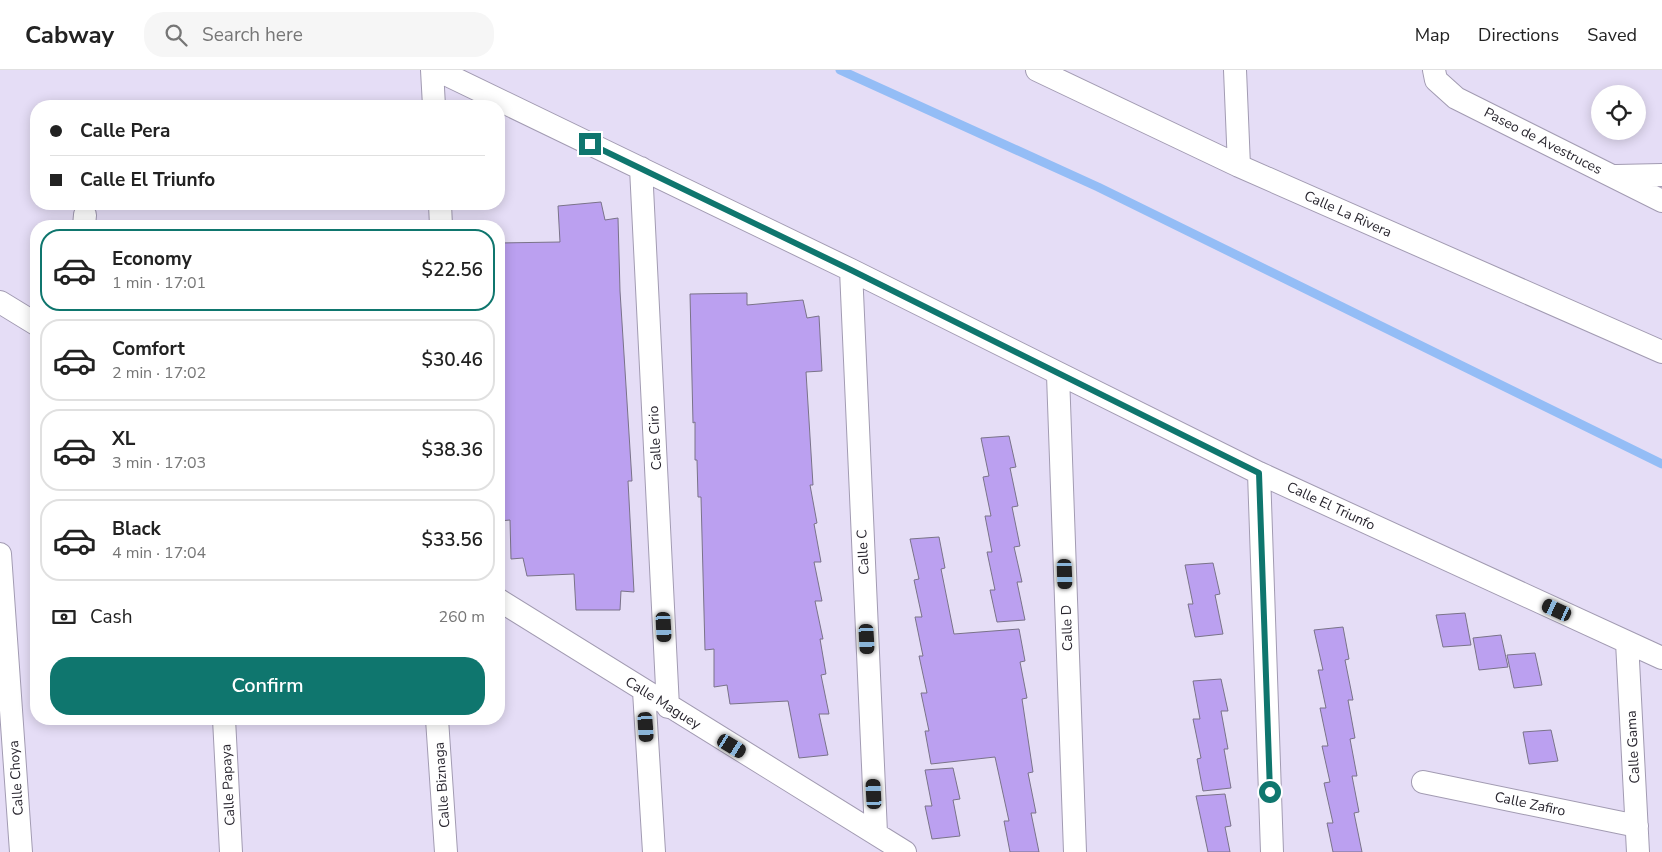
<!DOCTYPE html>
<html lang="en">
<head>
<meta charset="utf-8">
<style>
	:root { --surface:#fff; --page:#f6f6f6; --text:#222; --muted:#767676; --line:#e0e0e0; --accent:#0f766e }
	body { margin:0; font-family:"Nunito Sans",sans-serif; background:var(--page); color:var(--text); height:100vh; display:flex; flex-direction:column; font-size:19px; white-space:nowrap }
	* { box-sizing:border-box; margin:0 }
	p { font-size:16px; color:var(--muted) }
	.icon { flex:none; width:28px; height:28px; fill:none; stroke:currentColor; stroke-width:2; stroke-linecap:round; stroke-linejoin:round }
	.map { position:relative; flex:1; overflow:hidden }
	.sheet { position:absolute; left:30px; top:150px; width:475px; height:505px; display:flex; flex-direction:column; background:var(--surface); border-radius:20px; box-shadow:0 2px 12px #0003 }
	.sheet>* { flex:none }
	.guide { position:absolute; left:30px; top:30px; width:475px; height:110px; border-radius:20px; box-shadow:0 2px 12px #0003; display:grid; align-content:center; height:110px; padding:0 20px; background:var(--surface) }
	.controls { position:absolute; left:1591px; top:15px; display:grid; gap:10px }
	.controls a { display:grid; place-items:center; width:55px; height:55px; border-radius:50%; background:var(--surface); box-shadow:0 2px 12px #0003; font-size:25px }
	.end { position:absolute; width:22px; height:22px; margin:-11px; border:6px solid #0f766e; background:#fff; box-shadow:0 0 0 2px #fff }
	.from { border-radius:50% }
	.car { position:absolute; width:15px; height:30px; margin:-15px -8px; border-radius:6px; box-shadow:0 0 4px 1px #0007; background:linear-gradient(#222 24%,#8ab4d8 0 40%,#222 0 76%,#8ab4d8 0 86%,#222 0) }
	.guide b { display:flex; align-items:center; gap:18px; height:48px; font-size:19px }
	.guide b+b { border-top:1px solid var(--line) }
	.guide i { width:12px; height:12px; background:var(--text) }
	ul { padding:9px 0 0; list-style:none }
	li { display:flex; align-items:center; gap:15px; height:82px; margin:0 10px 8px; padding:0 10px; border:2px solid var(--line); border-radius:20px }
	li div { flex:1 }
	li b { display:block; font-size:19px }
	li em { font-style:normal; font-weight:600 }
	li.current { border-color:var(--accent) }
	li>.icon { width:45px; height:45px; stroke-width:1.5 }
	.pay { display:flex; align-items:center; gap:12px; height:55px; padding:0 20px; font-size:19px }
	.pay p { margin-inline-start:auto }
	.button { display:flex; gap:10px; margin-top:auto; padding:10px 20px }
	.button a { flex:1; height:58px; border-radius:20px; background:var(--accent); color:#fff; font-size:20px; font-weight:600; line-height:58px; text-align:center }
	header { display:flex; align-items:center; gap:30px; box-sizing:border-box; height:70px; padding:0 25px; background:var(--surface); border-bottom:1px solid var(--line) }
	header strong { font-size:24px }
	nav { display:flex; gap:28px; margin-inline-start:auto; font-size:18px }
	.search { width:350px; height:45px; background:var(--page); display:flex; align-items:center; gap:12px; box-sizing:border-box; padding:0 18px; border-radius:20px; color:var(--muted); font-size:19px }
	.map>svg:first-child { display:block }
</style>
</head>
<body>
<header>
<strong>Cabway</strong>
<div class="search"><svg class="icon" aria-label="search" viewBox="0 0 24 24"><circle cx="10" cy="10" r="6"/><path d="M15 15l6 6"/></svg>Search here</div>
<nav><a>Map</a><a>Directions</a><a>Saved</a></nav>
</header>
<div class="map">
<svg width="1662" height="782" viewBox="0 0 1662 782">
	<rect width="100%" height="100%" fill="#e5ddf6"/>
	<g fill="none" stroke-linecap="round" stroke-linejoin="round">
		<path stroke="#94bdf6" stroke-width="9" d="M840 0 1098 117 1662 394"/>
	</g>
	<path fill="#bba0f0" stroke="#7a7389" d="M601 132 605 150 618 148 620 221 632 411H628L634 522 621 521 620 540H576L574 504 527 506 523 488 511 489 510 450 499 451V173L560 172 558 136Z
		M747 223V235L803 230 807 248 819 246 822 301 806 302 813 415H810L817 453 814 454 821 492H814L822 531H815L823 569H820L826 604 821 605 829 644H819L828 685 799 688 788 631 730 634 727 615 714 617V579L705 580 701 427H698L697 390H695V352L693 353 690 224Z
		M1009 366 1016 397 1010 398 1018 436 1012 437 1020 476 1014 477 1022 512H1017L1025 550 997 552 990 520H995L987 482H992L985 446H991L983 407 989 406 981 368Z
		M939 467 945 498 941 499 954 564 1019 559 1025 591 1020 592 1027 628 1022 629 1033 702 1028 703 1036 743H1031L1039 782H1010L1004 751H1009L995 687 931 694 925 661H929L921 623H927L919 586H923L915 547H922L914 510 919 509 910 469Z
		M1213 493 1220 524 1215 525 1223 564 1195 567 1188 534H1193L1185 495Z
		M1465 543 1471 575 1443 577 1436 545Z
		M1343 557 1349 589 1345 590 1353 630H1348L1355 668 1350 669 1357 706H1352L1359 742 1354 743 1362 782H1333L1327 753H1333L1324 713 1330 712 1322 676H1328L1320 638H1326L1318 600H1323L1314 560Z
		M1501 565 1508 597 1479 600 1473 568Z
		M1535 583 1542 615 1514 618 1507 585Z
		M1221 609 1228 641H1221L1228 679H1224L1231 718 1203 721 1197 689 1201 688 1193 649H1200L1193 611Z
		M1551 660 1558 691 1529 694 1523 662Z
		M953 698 960 729 953 730 960 766 932 769 925 736H932L925 700Z
		M1225 724 1231 756 1225 757 1230 782H1208L1196 726Z"/>
	<g fill="none" stroke-linecap="round" stroke-linejoin="round">
		<defs>
			<path id="minor" d="M432 0 434 36
				M437 0 851 200 1259 403 1662 588
				M1037 0 1239 96 1662 282
				M1235 0 1239 96
				M1434 0 1436 10 1456 28 1662 131
				M641 98 668 637
				M1616 106 1662 105
				M440 134 441 156
				M84 156 85 145
				M851 200 876 763
				M0 232 36 254
				M1058 305 1075 782
				M1259 403 1272 782
				M0 484 21 782
				M499 530 905 782
				M1627 572 1638 782
				M644 621 654 782
				M224 649 231 782
				M437 649 446 782
				M1423 712 1637 756"/>
		</defs>
		<use href="#minor" stroke="#a29bb2" stroke-width="24"/>
		<use href="#minor" stroke="#fff" stroke-width="22"/>
	</g>
	<g fill="none" stroke-linecap="round" stroke-linejoin="round">
		<path stroke="#0f766e" stroke-width="6" d="M590 74 851 200 1259 403 1270 722"/>
	</g>
	<g text-anchor="middle" dominant-baseline="central" stroke-width="5" stroke-linejoin="round" paint-order="stroke">
		<g font-size="14" fill="#29262f" stroke="#fff">
			<text transform="translate(1543 71) rotate(27)">Paseo de Avestruces</text>
			<text transform="translate(1348 144) rotate(24)">Calle La Rivera</text>
			<text transform="translate(655 368) rotate(-93)">Calle Cirio</text>
			<text transform="translate(1331 436) rotate(25)">Calle El Triunfo</text>
			<text transform="translate(863 482) rotate(-93)">Calle C</text>
			<text transform="translate(1067 558) rotate(-92)">Calle D</text>
			<text transform="translate(663 633) rotate(32)">Calle Maguey</text>
			<text transform="translate(1633 677) rotate(-93)">Calle Gama</text>
			<text transform="translate(16 708) rotate(-94)">Calle Choya</text>
			<text transform="translate(228 715) rotate(-93)">Calle Papaya</text>
			<text transform="translate(442 715) rotate(-94)">Calle Biznaga</text>
			<text transform="translate(1530 734) rotate(12)">Calle Zafiro</text>
		</g>
	</g>
</svg>
<div class="controls">
<a><svg class="icon" aria-label="locate" viewBox="0 0 24 24"><circle cx="12" cy="12" r="6"/><path d="M12 2v4M12 18v4M2 12h4M18 12h4"/></svg></a>
</div>
<i class="end from" style="left:1270px;top:722px"></i>
<i class="end" style="left:590px;top:74px"></i>
<i class="car" style="left:1065px;top:504px;rotate:178deg"></i>
<i class="car" style="left:1557px;top:540px;rotate:295deg"></i>
<i class="car" style="left:664px;top:557px;rotate:177deg"></i>
<i class="car" style="left:867px;top:569px;rotate:177deg"></i>
<i class="car" style="left:646px;top:657px;rotate:176deg"></i>
<i class="car" style="left:732px;top:676px;rotate:121deg"></i>
<i class="car" style="left:874px;top:724px;rotate:357deg"></i>
<div class="guide">
<b><i class="from"></i>Calle Pera</b>
<b><i></i>Calle El Triunfo</b>
</div>
<section class="sheet">
<ul>
<li class="current"><svg class="icon" aria-label="car" viewBox="0 0 24 24"><path d="M5 17H2v-5l4-1 3-4h7l3 4 3 1v5h-3M9 17h6M6 11h13"/><circle cx="7" cy="17" r="2"/><circle cx="17" cy="17" r="2"/></svg><div><b>Economy</b><p>1 min · 17:01</p></div><em>$22.56</em></li>
<li><svg class="icon" aria-label="car" viewBox="0 0 24 24"><path d="M5 17H2v-5l4-1 3-4h7l3 4 3 1v5h-3M9 17h6M6 11h13"/><circle cx="7" cy="17" r="2"/><circle cx="17" cy="17" r="2"/></svg><div><b>Comfort</b><p>2 min · 17:02</p></div><em>$30.46</em></li>
<li><svg class="icon" aria-label="car" viewBox="0 0 24 24"><path d="M5 17H2v-5l4-1 3-4h7l3 4 3 1v5h-3M9 17h6M6 11h13"/><circle cx="7" cy="17" r="2"/><circle cx="17" cy="17" r="2"/></svg><div><b>XL</b><p>3 min · 17:03</p></div><em>$38.36</em></li>
<li><svg class="icon" aria-label="car" viewBox="0 0 24 24"><path d="M5 17H2v-5l4-1 3-4h7l3 4 3 1v5h-3M9 17h6M6 11h13"/><circle cx="7" cy="17" r="2"/><circle cx="17" cy="17" r="2"/></svg><div><b>Black</b><p>4 min · 17:04</p></div><em>$33.56</em></li>
</ul>
<div class="pay"><svg class="icon" aria-label="cash" viewBox="0 0 24 24"><path d="M3 7h18v10H3z"/><circle cx="12" cy="12" r="2"/></svg>Cash<p>260 m</p></div>
<div class="button"><a>Confirm</a></div>
</section>
</div>
</body>
</html>
